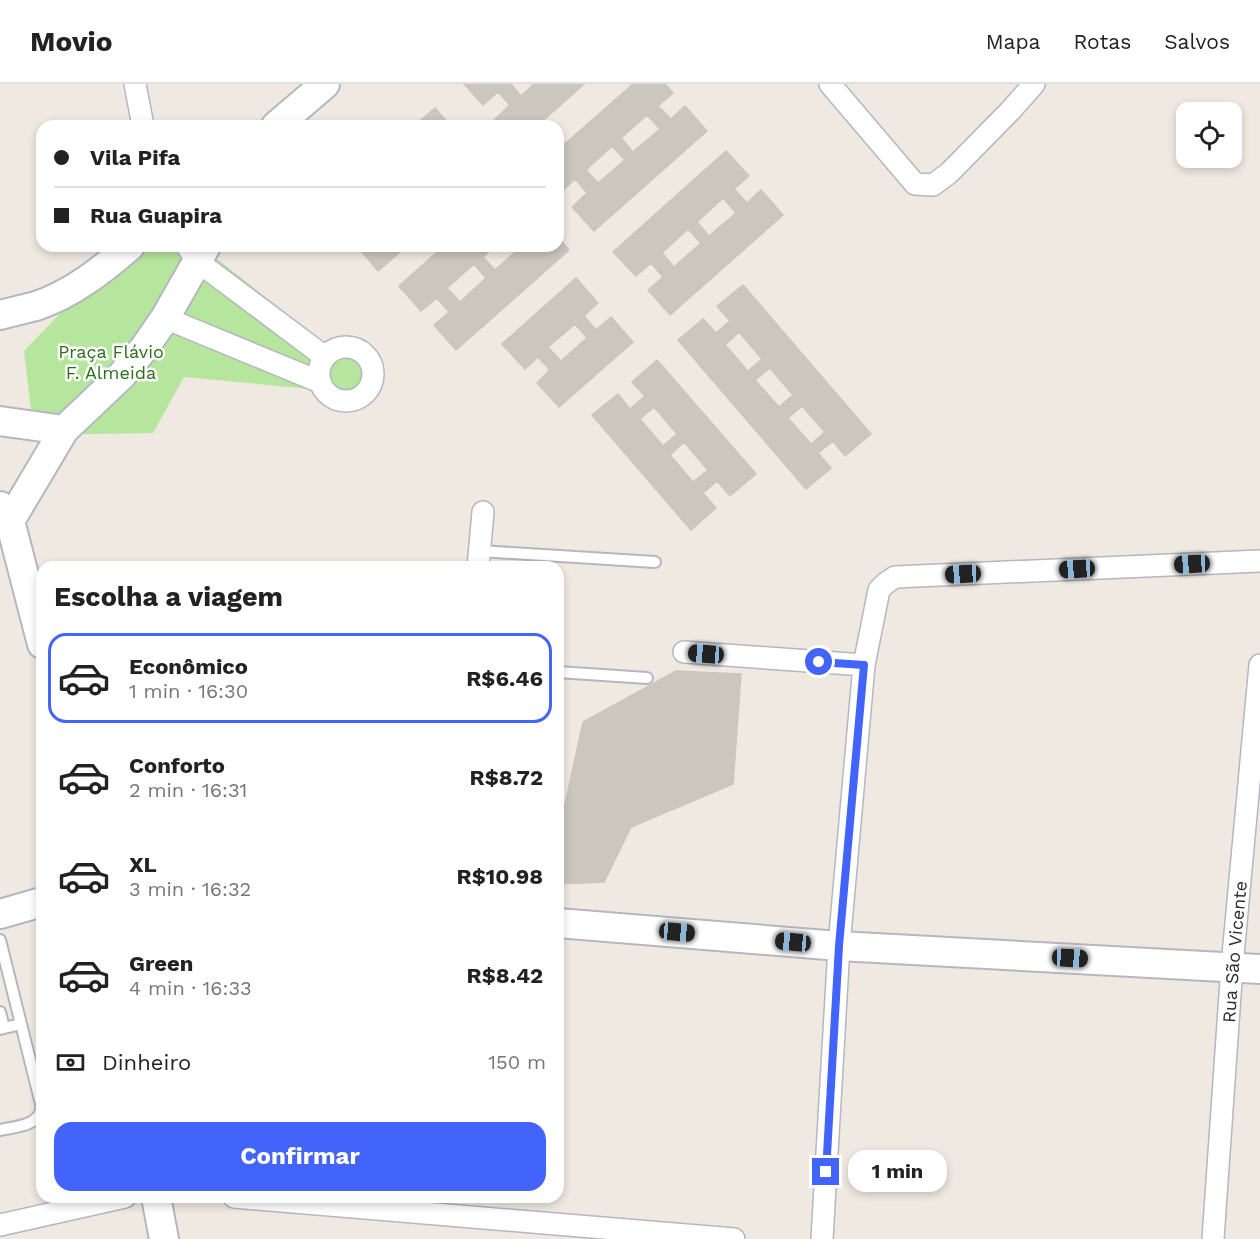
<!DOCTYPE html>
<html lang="pt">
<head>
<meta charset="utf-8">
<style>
	:root { --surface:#fff; --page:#f2f2f2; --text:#222; --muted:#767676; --line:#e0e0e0; --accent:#4264fb }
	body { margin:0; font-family:"Work Sans",sans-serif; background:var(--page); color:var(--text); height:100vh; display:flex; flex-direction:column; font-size:22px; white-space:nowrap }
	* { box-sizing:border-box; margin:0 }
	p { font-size:20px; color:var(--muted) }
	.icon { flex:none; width:33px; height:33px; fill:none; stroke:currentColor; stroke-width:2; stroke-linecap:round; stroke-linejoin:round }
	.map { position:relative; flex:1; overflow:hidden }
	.details { position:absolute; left:36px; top:477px; width:528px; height:642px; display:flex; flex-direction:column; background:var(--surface); border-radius:18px; box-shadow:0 3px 9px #0003 }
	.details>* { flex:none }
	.banner { position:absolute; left:36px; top:36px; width:528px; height:132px; border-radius:18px; box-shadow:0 3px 9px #0003; display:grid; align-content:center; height:132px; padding:0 18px; background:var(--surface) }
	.fabs { position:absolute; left:1176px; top:18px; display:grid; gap:12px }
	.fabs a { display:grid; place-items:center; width:66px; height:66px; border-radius:12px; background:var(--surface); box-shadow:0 3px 9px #0003; font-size:30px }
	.end { position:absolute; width:27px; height:27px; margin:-14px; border:8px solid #4264fb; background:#fff; box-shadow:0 0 0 3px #fff }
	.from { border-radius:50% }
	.bubble { position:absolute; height:42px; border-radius:18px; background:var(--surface); box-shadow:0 3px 9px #0003; font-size:20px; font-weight:700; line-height:42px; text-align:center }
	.car { position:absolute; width:18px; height:36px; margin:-18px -9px; border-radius:8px; box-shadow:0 0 4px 2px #0007; background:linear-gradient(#222 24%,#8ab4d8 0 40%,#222 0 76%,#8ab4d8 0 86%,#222 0) }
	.banner b { display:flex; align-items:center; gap:21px; height:57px; font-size:22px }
	.banner b+b { border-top:2px solid var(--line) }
	.banner i { width:15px; height:15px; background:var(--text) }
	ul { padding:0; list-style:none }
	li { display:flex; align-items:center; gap:18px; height:90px; margin:0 12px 9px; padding:0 6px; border:3px solid transparent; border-radius:18px }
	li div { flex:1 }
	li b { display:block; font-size:22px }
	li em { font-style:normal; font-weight:700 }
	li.selected { border-color:var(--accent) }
	li>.icon { width:54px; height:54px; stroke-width:1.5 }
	h2 { padding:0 18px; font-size:27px; line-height:72px }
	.pay { display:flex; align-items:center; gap:15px; height:66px; padding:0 18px; font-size:22px }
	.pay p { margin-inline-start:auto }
	.cta { display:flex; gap:12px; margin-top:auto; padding:12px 18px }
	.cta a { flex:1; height:69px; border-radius:18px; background:var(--accent); color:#fff; font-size:24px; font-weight:700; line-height:69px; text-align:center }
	header { display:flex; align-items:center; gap:36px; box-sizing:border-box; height:84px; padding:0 30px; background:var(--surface); border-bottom:2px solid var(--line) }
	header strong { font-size:28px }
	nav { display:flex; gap:33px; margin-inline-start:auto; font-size:21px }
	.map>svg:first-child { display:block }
</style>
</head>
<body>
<header>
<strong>Movio</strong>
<nav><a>Mapa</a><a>Rotas</a><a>Salvos</a></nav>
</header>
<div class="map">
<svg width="1260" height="1155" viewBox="0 0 1260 1155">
	<rect width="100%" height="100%" fill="#efe9e1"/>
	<path fill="#b6e59e" d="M136 162H201L323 259H362L381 279 383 301 378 312 369 321 351 325 310 305 184 293 153 349 34 351 24 267 77 212Z"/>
	<path fill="#cbc7bf" stroke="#cbc5ba" stroke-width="1.5" fill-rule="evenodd" d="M464 0H511L521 12 534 0H584L537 42H501L495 35 510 21 498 8 483 21Z
		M633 0H665L673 9 658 22 671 35 685 22 707 47 594 147 572 123 587 109 575 95 560 109 558 107V66ZM647 31 660 45 633 68 621 54ZM612 62 625 76 598 99 586 86Z
		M435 24 451 42H414Z
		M726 67 749 92 734 105 747 119 761 106 783 131 670 231 648 206 663 193 651 179 636 192 613 168ZM723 114 736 129 709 152 697 138ZM688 145 701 159 674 183 662 169Z
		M558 153 569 166 456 266 434 241 449 228 437 214 421 227 399 202 444 162H495L483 173 495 186 521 163 520 162H558ZM474 180 486 194 460 218 447 204Z
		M357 162H407L378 187Z
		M576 194 598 219 584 232 596 246 611 233 633 258 559 323 537 299 550 286 538 273 525 285 502 260ZM575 240 587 254 561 277 548 263Z
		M743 201 871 350 845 372 833 357 818 369 831 384 806 405 678 256 703 235 716 249 730 237 717 222ZM739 248 762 275 748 287 725 261ZM770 284 793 311 779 323 755 296ZM802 322 825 348 811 360 788 334Z
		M657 276 756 390 730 412 717 397 703 409 716 424 691 446 592 331 618 310 630 325 645 312 632 298ZM654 323 677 350 663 362 640 335ZM684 358 708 386 693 398 670 371Z
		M676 587 741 590 733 700 631 743 604 798 558 800V753L583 638Z"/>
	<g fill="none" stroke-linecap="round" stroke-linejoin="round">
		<defs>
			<path id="lane" d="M480 467 655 478
				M558 588 647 594
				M0 856 40 1016C41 1019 42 1022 41 1026 38 1042 13 1043 0 1046
				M0 928 4 944
				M0 945 21 940"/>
			<g id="street">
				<path d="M135 0 143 42"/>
				<path d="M830 0 915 100 933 101 949 89 1010 27 1034 0"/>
				<path d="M187 162 197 177 325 273"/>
				<path d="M165 234 320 298"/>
				<circle cx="346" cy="290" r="27"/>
				<path d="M478 483 483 428"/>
				<path d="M684 568 864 581"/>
				<path d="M234 1113 734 1155"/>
				<path d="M0 1141 125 1113"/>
				<path d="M822 1155 839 862 864 581 879 506 886 499 895 493 1260 477"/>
				<path id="s1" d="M1213 1155 1232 882 1260 581"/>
			</g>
			<path id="secondary" d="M276 42 325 0
				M0 231C12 228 24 225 36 222 72 210 102 186 130 162
				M0 337 64 346
				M0 422 10 437 42 560
				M10 437 64 346 122 291 145 263 165 234 206 162
				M0 830 42 818
				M558 839 839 862 1260 885
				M156 1113 164 1155"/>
		</defs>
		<use href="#lane" stroke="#b4b7c1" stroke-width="14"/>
		<use href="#street" stroke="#b4b7c1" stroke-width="24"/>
		<use href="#secondary" stroke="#b4b7c1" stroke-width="32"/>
		<use href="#lane" stroke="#fff" stroke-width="10"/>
		<use href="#street" stroke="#fff" stroke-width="21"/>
		<use href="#secondary" stroke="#fff" stroke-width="28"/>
	</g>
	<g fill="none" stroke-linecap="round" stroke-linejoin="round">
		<path stroke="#4264fb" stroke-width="8" d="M819 578 864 581 839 862 826 1088"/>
	</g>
	<g text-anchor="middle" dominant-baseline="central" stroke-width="5" stroke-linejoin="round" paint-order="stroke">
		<g font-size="18" fill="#2c6e1b" stroke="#fff">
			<text x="111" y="267">Praça Flávio<tspan x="111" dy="21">F. Almeida</tspan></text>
		</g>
		<g font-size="18" fill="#2e2e2e" stroke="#fff">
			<text stroke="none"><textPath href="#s1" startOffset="288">Rua São Vicente</textPath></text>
		</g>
	</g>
</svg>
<div class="fabs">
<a><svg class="icon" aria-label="locate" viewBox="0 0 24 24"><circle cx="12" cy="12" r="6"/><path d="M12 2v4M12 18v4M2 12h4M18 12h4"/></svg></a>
</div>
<i class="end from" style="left:819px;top:578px"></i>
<i class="end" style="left:826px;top:1088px"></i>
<div class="bubble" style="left:848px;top:1066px;width:99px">1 min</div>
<i class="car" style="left:1192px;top:480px;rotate:267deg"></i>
<i class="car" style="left:1077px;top:485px;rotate:267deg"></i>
<i class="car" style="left:963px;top:490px;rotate:267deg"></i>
<i class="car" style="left:706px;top:570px;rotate:274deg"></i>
<i class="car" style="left:677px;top:848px;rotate:95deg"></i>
<i class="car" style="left:793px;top:858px;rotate:275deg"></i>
<i class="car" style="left:1070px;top:874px;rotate:93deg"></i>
<div class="banner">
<b><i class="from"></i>Vila Pifa</b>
<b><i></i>Rua Guapira</b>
</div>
<section class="details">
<h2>Escolha a viagem</h2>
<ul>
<li class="selected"><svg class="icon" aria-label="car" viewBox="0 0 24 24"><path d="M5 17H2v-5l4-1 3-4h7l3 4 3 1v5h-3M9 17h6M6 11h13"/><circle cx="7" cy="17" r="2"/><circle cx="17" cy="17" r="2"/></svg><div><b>Econômico</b><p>1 min · 16:30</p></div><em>R$6.46</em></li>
<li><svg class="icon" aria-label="car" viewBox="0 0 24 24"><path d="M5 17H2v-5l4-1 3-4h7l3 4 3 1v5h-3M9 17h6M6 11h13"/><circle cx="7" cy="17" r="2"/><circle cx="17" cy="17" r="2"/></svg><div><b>Conforto</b><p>2 min · 16:31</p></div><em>R$8.72</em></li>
<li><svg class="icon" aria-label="car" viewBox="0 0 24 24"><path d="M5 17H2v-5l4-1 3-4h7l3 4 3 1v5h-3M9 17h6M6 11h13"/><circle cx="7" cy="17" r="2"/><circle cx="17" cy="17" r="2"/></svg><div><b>XL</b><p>3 min · 16:32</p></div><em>R$10.98</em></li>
<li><svg class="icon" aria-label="car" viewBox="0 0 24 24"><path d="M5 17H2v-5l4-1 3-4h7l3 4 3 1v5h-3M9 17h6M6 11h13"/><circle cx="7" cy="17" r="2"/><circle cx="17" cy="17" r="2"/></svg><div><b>Green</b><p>4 min · 16:33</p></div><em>R$8.42</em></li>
</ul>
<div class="pay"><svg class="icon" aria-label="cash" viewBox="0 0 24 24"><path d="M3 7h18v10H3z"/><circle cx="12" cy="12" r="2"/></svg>Dinheiro<p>150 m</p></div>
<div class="cta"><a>Confirmar</a></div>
</section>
</div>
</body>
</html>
